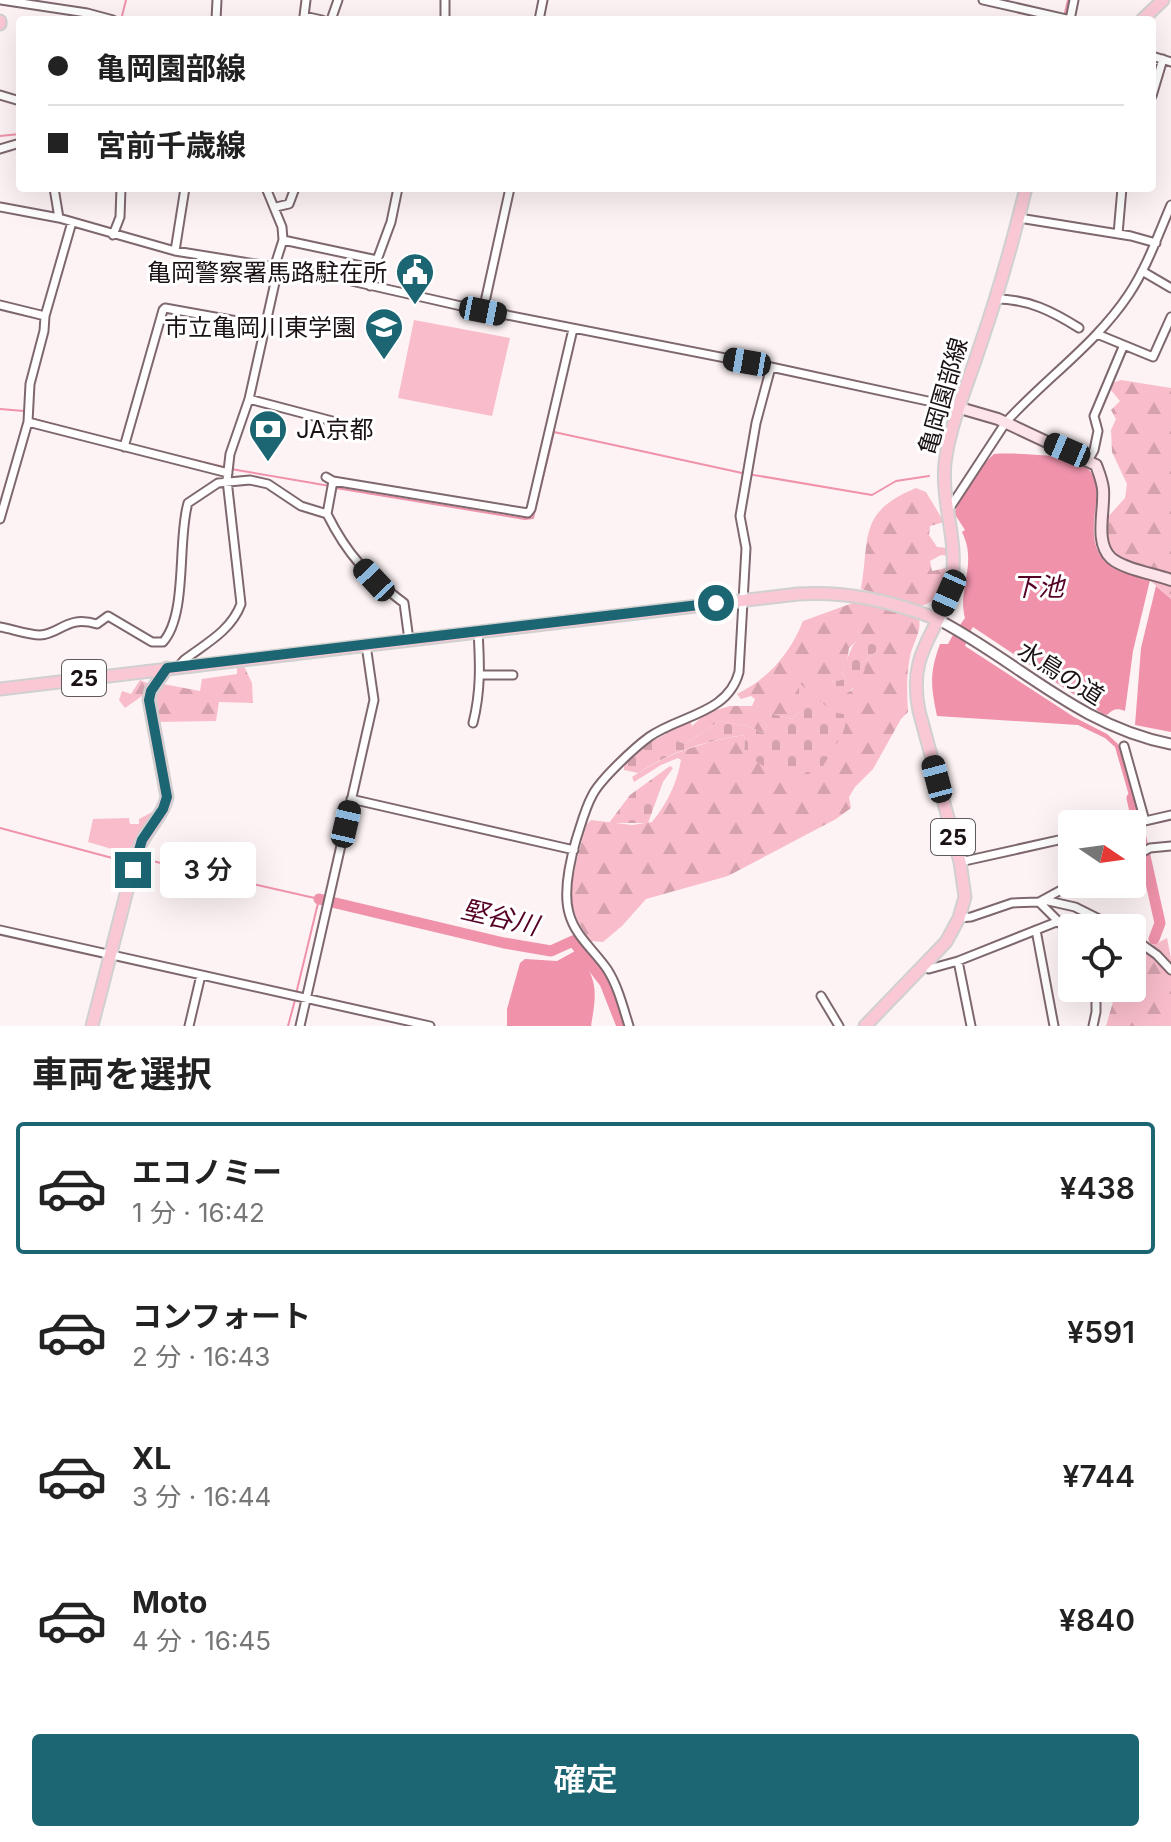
<!DOCTYPE html>
<html lang="ja">
<head>
<meta charset="utf-8">
<style>
	:root { --surface:#fff; --page:#f6f6f6; --text:#222; --muted:#767676; --line:#e0e0e0; --accent:#1c6573 }
	body { margin:0; font-family:Inter,"Noto Sans JP",sans-serif; background:var(--page); color:var(--text); height:100vh; display:flex; flex-direction:column; font-size:30px; white-space:nowrap }
	* { box-sizing:border-box; margin:0 }
	p { font-size:26px; color:var(--muted) }
	.icon { flex:none; width:44px; height:44px; fill:none; stroke:currentColor; stroke-width:2; stroke-linecap:round; stroke-linejoin:round }
	.map { position:relative; height:1026px; overflow:hidden }
	.side { display:flex; flex-direction:column; background:var(--surface); flex:1 }
	.side>* { flex:none }
	.top-card { position:absolute; left:16px; top:16px; width:1140px; height:176px; border-radius:8px; box-shadow:0 8px 32px #0002; display:grid; align-content:center; height:176px; padding:0 32px; background:var(--surface) }
	.needle { width:52px; rotate:103deg }
	.fabs { position:absolute; left:1058px; top:810px; display:grid; gap:16px }
	.fabs a { display:grid; place-items:center; width:88px; height:88px; border-radius:8px; background:var(--surface); box-shadow:0 8px 32px #0002; font-size:40px }
	.end { position:absolute; width:36px; height:36px; margin:-18px; border:10px solid #1c6573; background:#fff; box-shadow:0 0 0 4px #fff }
	.from { border-radius:50% }
	.bubble { position:absolute; height:56px; border-radius:8px; background:var(--surface); box-shadow:0 8px 32px #0002; font-size:26px; font-weight:600; line-height:56px; text-align:center }
	.car { position:absolute; width:24px; height:48px; margin:-24px -12px; border-radius:10px; box-shadow:0 0 6px 2px #0007; background:linear-gradient(#222 24%,#8ab4d8 0 40%,#222 0 76%,#8ab4d8 0 86%,#222 0) }
	.top-card b { display:flex; align-items:center; gap:28px; height:76px; font-size:30px }
	.top-card b+b { border-top:2px solid var(--line) }
	.top-card i { width:20px; height:20px; background:var(--text) }
	ul { padding:0; list-style:none }
	li { display:flex; align-items:center; gap:24px; height:132px; margin:0 16px 12px; padding:0 16px; border:4px solid transparent; border-radius:8px }
	li div { flex:1 }
	li b { display:block; font-size:30px }
	li em { font-style:normal; font-weight:600 }
	li.active { border-color:var(--accent) }
	li>.icon { width:72px; height:72px; stroke-width:1.5 }
	h2 { padding:0 32px; font-size:36px; line-height:96px }
	.button { display:flex; gap:16px; margin-top:auto; padding:16px 32px }
	.button a { flex:1; height:92px; border-radius:8px; background:var(--accent); color:#fff; font-size:32px; font-weight:600; line-height:92px; text-align:center }
	.map>svg:first-child { display:block }
</style>
</head>
<body>
<div class="map">
<svg width="1171" height="1026" viewBox="0 0 1171 1026">
	<defs>
		<pattern id="forest-firs" width="22" height="20" patternUnits="userSpaceOnUse" patternTransform="scale(2)"><rect width="22" height="20" fill="#f8bcca"/><path d="M5 1l3.5 6h-7zM16 11l3.5 6h-7z" fill="#d4a1ad"/></pattern>
		<pattern id="cemetery-stones" width="16" height="16" patternUnits="userSpaceOnUse" patternTransform="scale(2)"><rect width="16" height="16" fill="#f8bcca"/><path d="M2 7V4a2 2 0 0 1 4 0v3zM10 15v-3a2 2 0 0 1 4 0v3z" fill="#d4a1ad"/></pattern>
	</defs>
	<rect width="100%" height="100%" fill="#fdf3f5"/>
	<path fill="#f8bcca" d="M414 320 510 338 492 416 398 398Z
		M158 809 136 848 131 847 129 854 88 842 93 819 129 818 130 824H139V819Z"/>
	<path fill="url(#forest-firs)" fill-rule="evenodd" d="M1121 380 1171 388V599C1163 592 1155 583 1146 579 1115 566 1108 574 1095 538L1106 519 1125 498 1127 484 1112 452 1111 430 1116 419 1111 410 1120 401 1109 388 1112 383Z
		M916 488 926 492 944 522 930 526 929 535 937 547 949 548V556L941 555 930 561 932 571 946 568 939 598 922 606 861 589C870 536 858 512 916 488Z
		M858 601 907 612 919 619C922 632 912 644 910 657 906 676 907 693 908 712L901 719 873 769 855 787 849 797 851 808 836 819 728 876 646 899 622 926 603 942 590 941C583 930 576 920 573 907 567 885 581 848 586 825L591 820 632 825 652 822C667 804 677 783 681 760L678 758 661 765 634 782 632 777C666 754 704 741 745 735L744 753 833 713 800 684 799 712 792 719 773 714 759 717 767 727 763 733 748 726 719 721 685 744 676 741 706 713 730 706H752L755 699 751 696 741 699 737 694C768 679 790 654 803 621ZM861 637 877 646V651L862 663 852 690 844 694 831 682 845 679 842 673 847 662 849 648Z
		M243 664 252 683 253 703 219 702 216 721 158 722 154 701 142 696 125 708 119 700 122 691 131 694 140 680 158 688 163 684 200 691 202 679 237 674V666Z
		M1167 938 1171 959V1026H1106L1117 988H1132V957Z"/>
	<path fill="url(#cemetery-stones)" d="M868 634 869 641 877 646V651L862 663 865 669 858 687H854L842 698 833 695 830 689 831 682 845 679 842 673C850 657 849 640 868 634Z
		M799 683 833 712 848 715 843 733 820 771C785 780 772 773 744 753L745 735C707 740 670 752 638 773L624 770V765L648 744 690 720 692 726 677 741 685 744 719 721 748 726 763 733 767 727 758 716 773 714 792 719 799 712Z
		M670 766 673 768 663 782 648 823H609L630 795Z"/>
	<path fill="#ef92aa" d="M994 454C1009 453 1024 454 1038 455 1144 458 1064 528 1109 565 1119 573 1138 576 1150 580L1133 651 1125 711C1117 708 1113 709 1107 715L1103 714 973 627 970 632 960 625 965 618C957 588 978 564 962 532L965 530 954 513 975 472Z
		M1156 586 1171 599V732L1135 725 1141 648Z
		M953 635 966 643 965 646 1074 717 1107 734 1118 744 1124 755 1134 798 1130 799 1115 747 1105 738 1078 725 937 716C931 686 929 674 940 644H948Z
		M577 950C598 981 597 990 591 1026H507V1009L520 963 525 959 557 961Z"/>
	<g fill="none" stroke-linecap="round" stroke-linejoin="round">
		<path stroke="#ef92aa" stroke-width="2" d="M1065 13 1068 0
			M121 20 126 0
			M0 136 20 134
			M0 409 24 411
			M34 419 96 436
			M148 449 224 467
			M231 469 330 486
			M336 488 525 519 533 518 554 432 742 473 872 495 896 481 929 476
			M0 828 116 859
			M139 858 319 899 296 994
			M288 1026 295 1000"/>
		<path stroke="#ef92aa" stroke-width="11" d="M1132 798 1160 923 1154 939
			M319 899 504 943 551 951 573 941 605 983 622 1026"/>
		<defs>
			<path id="minor" d="M1 0 87 13 113 20
				M306 0 304 16 322 20
				M983 0 1071 20
				M216 20 217 0
				M331 20 338 0
				M445 20V0
				M539 20 543 0
				M1070 20 1074 0
				M1152 56 1171 62
				M0 95 20 101
				M1152 96 1163 59
				M0 149 20 143
				M54 188 59 218
				M266 188 282 227 283 240 274 268
				M0 207 59 218 175 251 325 275 461 306 771 367 960 408
				M276 207 289 204 295 188
				M1019 218 1131 236 1156 243
				M1118 234 1122 188
				M113 235 120 217 121 188
				M283 240 377 260
				M175 251 185 188
				M1142 271 1171 288
				M370 286 377 260 391 222 398 188
				M996 299C1028 299 1052 311 1079 328
				M0 305 45 316
				M483 311 510 188
				M1097 334 1153 357 1171 317
				M249 399 336 422
				M28 422 228 473
				M124 447 163 310 165 308 265 326
				M1089 459 1094 450 1098 431 1094 416 1123 347
				M326 477 333 481 327 514
				M333 481 528 513 531 509 573 329
				M947 509 951 506 1006 422C1046 378 1096 344 1129 294 1147 267 1158 235 1171 205
				M0 519 28 422 30 384 44 331 45 316 72 222
				M0 627C12 629 28 635 40 635 61 634 66 615 97 624L108 616 152 642H163C188 614 177 539 188 503L218 483 250 480 268 484 301 506 327 514C348 556 367 575 404 603L409 640
				M178 667 184 660C205 644 231 631 241 604L227 480 230 454 249 399 278 269
				M481 675H513
				M473 723C481 691 480 664 478 631
				M1124 746 1145 821
				M351 799 574 850
				M1132 824 1171 815
				M1132 825 1139 855
				M1132 858 1150 848 1171 846
				M960 862 1072 837
				M1044 900 1075 907 1117 928
				M1039 902 1072 935
				M959 918 971 917 1012 903 1039 902 1072 884
				M0 930 430 1026
				M1036 930 1054 1026
				M1132 937 1157 955 1171 970
				M958 961 971 1026
				M924 964 929 969 958 961 1059 921
				M821 996 839 1026
				M189 1026 201 975
				M300 1026 374 700 366 645
				M629 1026C623 1007 618 986 607 969 594 950 575 936 569 913 563 892 570 861 576 840 581 825 585 808 593 794 601 779 634 748 649 737 680 715 728 714 739 672L746 548 740 516 756 423 771 367
				M1093 1026 1096 1012V988"/>
			<path id="tertiary" d="M937 619C1018 661 1078 726 1171 744"/>
			<path id="secondary" d="M960 408 998 419 1096 465C1099 473 1102 480 1103 489 1105 510 1094 542 1111 558 1123 569 1155 574 1171 580"/>
			<path id="primary" d="M1142 20 1163 0
				M0 21V24
				M0 689 798 594C848 591 891 601 937 619
				M92 1026 137 852C144 832 163 817 167 797L149 700 151 691 167 668
				M865 1026 946 942 959 918 965 897 960 862 919 711C906 646 943 633 952 578 958 540 941 502 945 463 950 423 968 384 980 346 998 294 1013 241 1026 188"/>
		</defs>
		<use href="#minor" stroke="#7e686d" stroke-width="11"/>
		<use href="#tertiary" stroke="#7e686d" stroke-width="13"/>
		<use href="#secondary" stroke="#7e686d" stroke-width="14"/>
		<use href="#primary" stroke="#d1d0d0" stroke-width="15"/>
		<use href="#minor" stroke="#fff" stroke-width="7"/>
		<use href="#tertiary" stroke="#fff" stroke-width="9"/>
		<use href="#secondary" stroke="#fde3ea" stroke-width="10"/>
		<use href="#primary" stroke="#fac8d5" stroke-width="11"/>
	</g>
	<g fill="none" stroke-linecap="round" stroke-linejoin="round">
		<path stroke="#1c6573" stroke-width="10" d="M133 870 142 840 163 809 167 797 149 700 151 691 167 668 716 603"/>
	</g>
	<defs>
		<symbol id="civic-pin" viewBox="-11 -11 22 30"><path d="M0 17L-7.5 6A9.5 9.5 0 1 1 7.5 6Z" fill="#1c6573" stroke="#fff"/><path d="M-.6-6.5H3V-4.5H.6V-3L4-1V1h2V6H-6V1h2V-1L-.6-3ZM-1.2 2.5V6h2.4V2.5Z" fill="#fff"/></symbol>
		<symbol id="school-pin" viewBox="-11 -11 22 30"><path d="M0 17L-7.5 6A9.5 9.5 0 1 1 7.5 6Z" fill="#1c6573" stroke="#fff"/><path d="M0-5L7-2L0 1L-7-2ZM-4 1L0 2.5L4 1V4Q0 6-4 4Z" fill="#fff"/></symbol>
		<symbol id="bank-pin" viewBox="-11 -11 22 30"><path d="M0 17L-7.5 6A9.5 9.5 0 1 1 7.5 6Z" fill="#1c6573" stroke="#fff"/><path d="M-6-4H6V4H-6ZM0-2.3a2.3 2.3 0 1 0 0 4.6a2.3 2.3 0 1 0 0-4.6Z" fill="#fff"/></symbol>
	</defs>
	<g fill-rule="evenodd">
		<use href="#civic-pin" x="393" y="250" width="44" height="60"/>
		<use href="#school-pin" x="362" y="305" width="44" height="60"/>
		<use href="#bank-pin" x="246" y="407" width="44" height="60"/>
	</g>
	<g text-anchor="middle" dominant-baseline="central" stroke-width="6" stroke-linejoin="round" paint-order="stroke">
		<g fill="#fff" stroke="#5f595a" stroke-width="2">
			<rect x="62" y="660" width="44" height="36" rx="6"/>
			<rect x="931" y="819" width="44" height="36" rx="6"/>
		</g>
		<g font-size="22" font-weight="bold" fill="#1b1214">
			<text x="84" y="678">25</text>
			<text x="953" y="837">25</text>
		</g>
		<g font-size="24" fill="#1b1214" stroke="#fff" text-anchor="end">
			<text x="387" y="272">亀岡警察署馬路駐在所</text>
			<text x="356" y="327">市立亀岡川東学園</text>
			<text x="296" y="429" text-anchor="start">JA京都</text>
		</g>
		<g font-size="24" fill="#1b1214" stroke="#fff">
			<text transform="translate(943 396) rotate(-74)">亀岡園部線</text>
			<text transform="translate(1061 673) rotate(32)">水鳥の道</text>
		</g>
		<g font-size="26" font-style="italic" fill="#560227" stroke="#fff">
			<text x="1038" y="586">下池</text>
			<text transform="translate(500 917) rotate(13)">堅谷川</text>
		</g>
	</g>
</svg>
<div class="fabs">
<a><svg class="needle" viewBox="-14 -14 28 28"><path d="M0-13l5 13h-10z" fill="#e53935"/><path d="M0 13l5-13h-10z" fill="#767676"/></svg></a>
<a><svg class="icon" aria-label="locate" viewBox="0 0 24 24"><circle cx="12" cy="12" r="6"/><path d="M12 2v4M12 18v4M2 12h4M18 12h4"/></svg></a>
</div>
<i class="end from" style="left:716px;top:603px"></i>
<i class="end" style="left:133px;top:870px"></i>
<div class="bubble" style="left:160px;top:842px;width:96px">3 分</div>
<i class="car" style="left:483px;top:311px;rotate:101deg"></i>
<i class="car" style="left:747px;top:362px;rotate:280deg"></i>
<i class="car" style="left:1067px;top:450px;rotate:293deg"></i>
<i class="car" style="left:374px;top:580px;rotate:317deg"></i>
<i class="car" style="left:949px;top:593px;rotate:204deg"></i>
<i class="car" style="left:937px;top:779px;rotate:345deg"></i>
<i class="car" style="left:346px;top:824px;rotate:13deg"></i>
<div class="top-card">
<b><i class="from"></i>亀岡園部線</b>
<b><i></i>宮前千歳線</b>
</div>
</div>
<section class="side">
<h2>車両を選択</h2>
<ul>
<li class="active"><svg class="icon" aria-label="car" viewBox="0 0 24 24"><path d="M5 17H2v-5l4-1 3-4h7l3 4 3 1v5h-3M9 17h6M6 11h13"/><circle cx="7" cy="17" r="2"/><circle cx="17" cy="17" r="2"/></svg><div><b>エコノミー</b><p>1 分 · 16:42</p></div><em>¥438</em></li>
<li><svg class="icon" aria-label="car" viewBox="0 0 24 24"><path d="M5 17H2v-5l4-1 3-4h7l3 4 3 1v5h-3M9 17h6M6 11h13"/><circle cx="7" cy="17" r="2"/><circle cx="17" cy="17" r="2"/></svg><div><b>コンフォート</b><p>2 分 · 16:43</p></div><em>¥591</em></li>
<li><svg class="icon" aria-label="car" viewBox="0 0 24 24"><path d="M5 17H2v-5l4-1 3-4h7l3 4 3 1v5h-3M9 17h6M6 11h13"/><circle cx="7" cy="17" r="2"/><circle cx="17" cy="17" r="2"/></svg><div><b>XL</b><p>3 分 · 16:44</p></div><em>¥744</em></li>
<li><svg class="icon" aria-label="car" viewBox="0 0 24 24"><path d="M5 17H2v-5l4-1 3-4h7l3 4 3 1v5h-3M9 17h6M6 11h13"/><circle cx="7" cy="17" r="2"/><circle cx="17" cy="17" r="2"/></svg><div><b>Moto</b><p>4 分 · 16:45</p></div><em>¥840</em></li>
</ul>
<div class="button"><a>確定</a></div>
</section>
</body>
</html>
